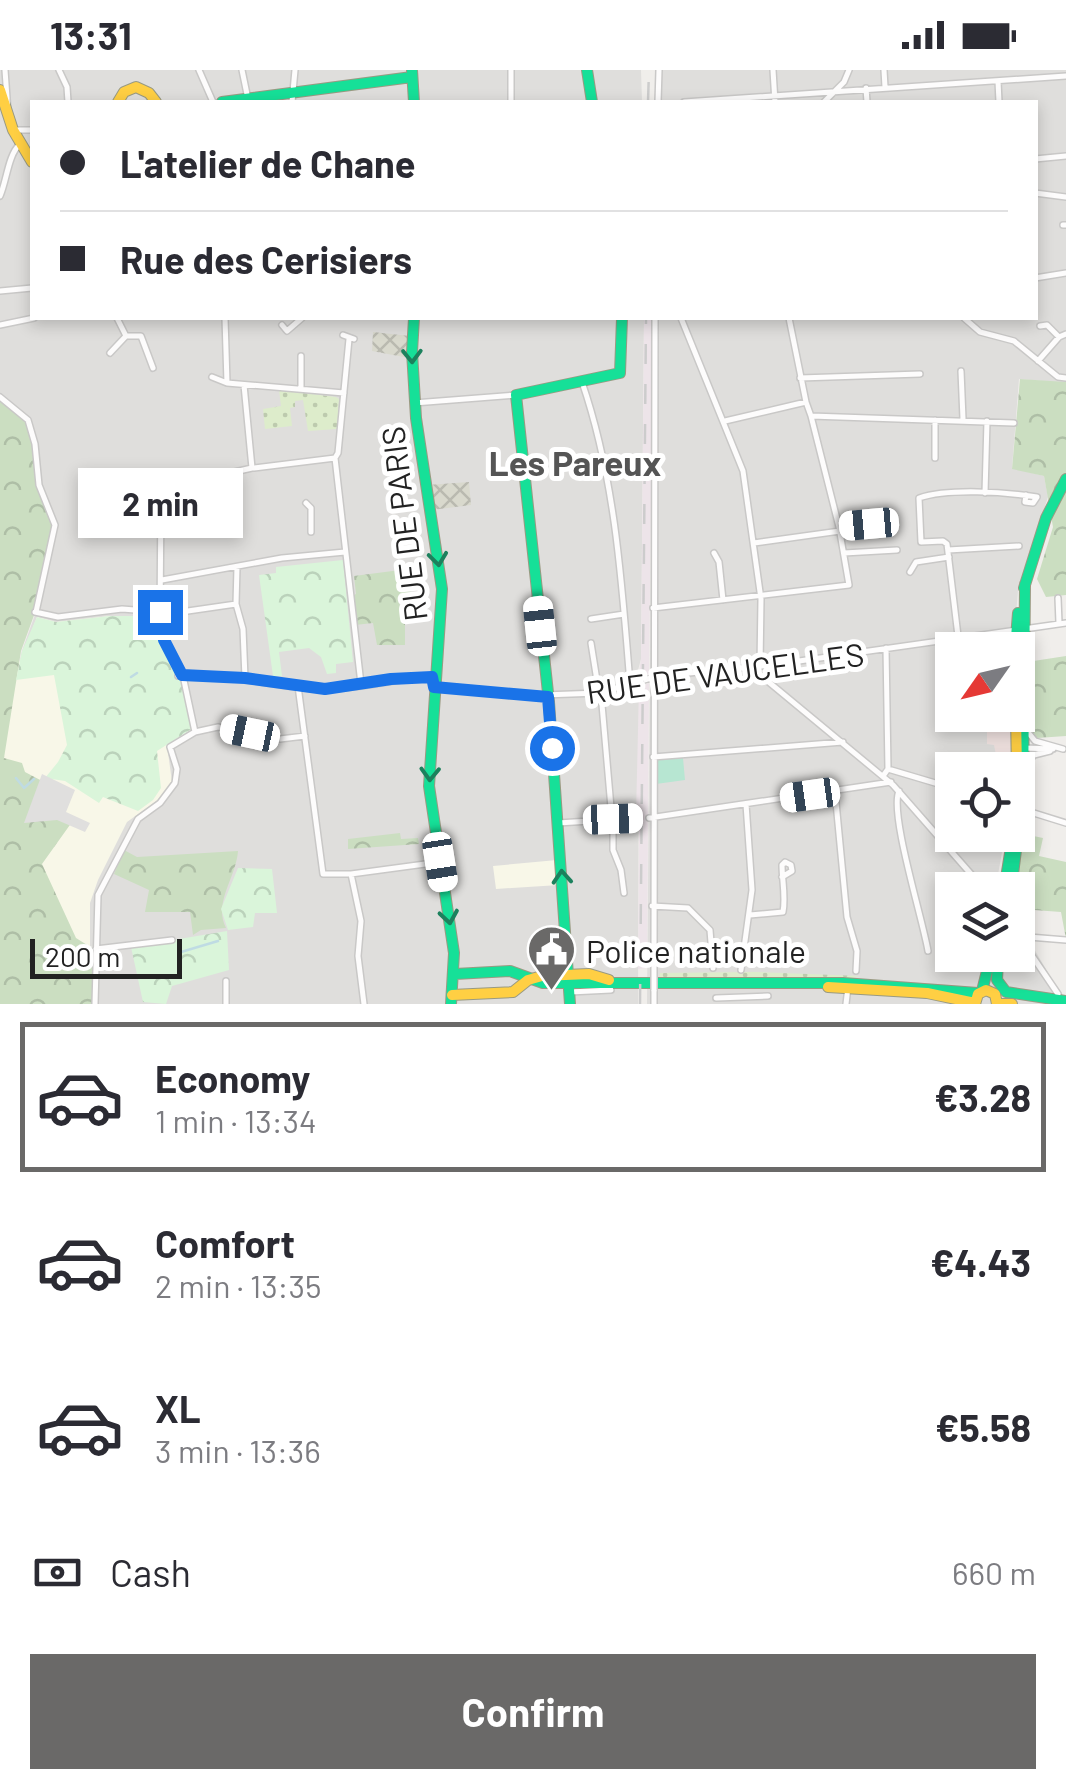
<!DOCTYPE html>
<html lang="en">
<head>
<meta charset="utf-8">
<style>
	:root { --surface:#fff; --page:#f7f7f7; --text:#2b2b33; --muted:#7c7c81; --line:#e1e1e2; --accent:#6a6968 }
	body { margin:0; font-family:Barlow,sans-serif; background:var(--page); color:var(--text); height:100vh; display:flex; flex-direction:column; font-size:38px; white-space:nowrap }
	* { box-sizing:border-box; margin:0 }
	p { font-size:32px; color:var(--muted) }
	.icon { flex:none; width:55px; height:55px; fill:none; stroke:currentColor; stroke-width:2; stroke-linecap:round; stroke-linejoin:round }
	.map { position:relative; height:934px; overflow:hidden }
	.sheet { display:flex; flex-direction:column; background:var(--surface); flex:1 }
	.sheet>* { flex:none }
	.guide { position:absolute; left:30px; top:30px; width:1008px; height:220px; border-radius:0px; box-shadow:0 5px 15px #0003; display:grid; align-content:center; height:220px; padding:0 30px; background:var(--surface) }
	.needle { width:65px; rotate:236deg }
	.buttons { position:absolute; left:935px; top:562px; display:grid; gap:20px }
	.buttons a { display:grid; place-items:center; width:100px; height:100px; border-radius:0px; background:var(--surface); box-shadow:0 5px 15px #0003; font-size:50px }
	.scale { position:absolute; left:30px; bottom:25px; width:152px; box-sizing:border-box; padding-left:10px; border:5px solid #222; border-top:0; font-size:28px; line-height:35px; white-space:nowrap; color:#222; -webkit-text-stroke:8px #fff; paint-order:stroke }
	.end { position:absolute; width:45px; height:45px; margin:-22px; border:12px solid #1a73e8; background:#fff; box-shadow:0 0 0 5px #fff }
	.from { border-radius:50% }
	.bubble { position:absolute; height:70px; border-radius:0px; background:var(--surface); box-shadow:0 5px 15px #0003; font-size:32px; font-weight:700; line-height:70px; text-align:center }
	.car { position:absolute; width:30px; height:60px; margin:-30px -15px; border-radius:12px; box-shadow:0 0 8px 2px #0007; background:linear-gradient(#fff 24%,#345 0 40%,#fff 0 76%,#345 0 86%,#fff 0) }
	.guide b { display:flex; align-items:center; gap:35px; height:95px; font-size:38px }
	.guide b+b { border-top:2px solid var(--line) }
	.guide i { width:25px; height:25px; background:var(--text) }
	ul { padding:18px 0 0; list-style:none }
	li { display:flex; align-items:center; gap:30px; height:150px; margin:0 20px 15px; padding:0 10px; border:5px solid transparent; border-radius:0px }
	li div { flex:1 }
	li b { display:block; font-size:38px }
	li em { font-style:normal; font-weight:700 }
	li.current { border-color:var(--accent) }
	li>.icon { width:90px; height:90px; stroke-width:1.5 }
	.pay { display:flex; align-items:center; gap:25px; height:110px; padding:0 30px; font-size:38px }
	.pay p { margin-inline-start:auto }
	.cta { display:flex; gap:20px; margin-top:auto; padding:20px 30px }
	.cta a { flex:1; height:115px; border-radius:0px; background:var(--accent); color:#fff; font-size:40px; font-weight:700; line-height:115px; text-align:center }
	.status { display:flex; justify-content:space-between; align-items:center; height:70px; padding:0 50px; background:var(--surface); direction:ltr }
	.status svg { height:28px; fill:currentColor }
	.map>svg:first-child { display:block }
</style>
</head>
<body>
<div class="status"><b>13:31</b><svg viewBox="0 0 49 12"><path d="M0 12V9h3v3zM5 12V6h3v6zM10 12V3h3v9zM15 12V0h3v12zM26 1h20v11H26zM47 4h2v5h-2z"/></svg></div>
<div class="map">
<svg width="1066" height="934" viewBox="0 0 1066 934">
	<defs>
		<pattern id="construction-cross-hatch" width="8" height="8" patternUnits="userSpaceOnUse" patternTransform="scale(2.5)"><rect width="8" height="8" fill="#d9d9cd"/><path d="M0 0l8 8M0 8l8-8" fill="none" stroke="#babab0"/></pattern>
		<pattern id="grass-dots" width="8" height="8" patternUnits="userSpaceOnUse" patternTransform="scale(2.5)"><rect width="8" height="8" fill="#ddeccb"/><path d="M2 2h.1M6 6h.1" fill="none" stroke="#bdcaae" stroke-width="1.8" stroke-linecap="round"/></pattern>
		<pattern id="forest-crowns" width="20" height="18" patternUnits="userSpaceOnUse" patternTransform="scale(2.5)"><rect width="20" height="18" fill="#cbdec1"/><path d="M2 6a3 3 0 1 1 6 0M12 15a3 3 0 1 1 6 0" fill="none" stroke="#aebea6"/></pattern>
		<pattern id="park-crowns" width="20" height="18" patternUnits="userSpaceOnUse" patternTransform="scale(2.5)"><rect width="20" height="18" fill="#daf5da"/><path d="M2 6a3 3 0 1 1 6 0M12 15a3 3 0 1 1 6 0" fill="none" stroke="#bbd2bb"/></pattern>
	</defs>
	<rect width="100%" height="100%" fill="#f0eeeb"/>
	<path fill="#dfdedc" d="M0 0H641L642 32H32V248H644L641 589 637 604 632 607 639 617 638 934H94L96 879 76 868 7 655 22 581 36 542 0 328Z
		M655 0H1066V313L1019 309 1012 398 1044 406 1048 427 1018 521 1013 580H952V645H1012L1011 700H952V765H1005L996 816 999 820H952V885H1018V852L1062 926H1066V934H647L653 248H1035V32H655Z"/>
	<path fill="#f1e3e1" d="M987 645H1010L1011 700H999L994 675 987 674Z"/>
	<path fill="#f8f7e8" d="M110 546 156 547 159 569 177 599 193 658 167 675 172 712 159 729 127 752 98 810 90 833V891L0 799V610L20 591 37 547 56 552Z
		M557 790 559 815 496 819 493 796Z"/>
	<path fill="#ede4e9" d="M644 248H653L649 605 638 609 641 589Z
		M649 613 647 898 638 899 639 753 636 746 639 617Z"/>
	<path fill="url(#construction-cross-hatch)" d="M373 262 410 266 409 288 372 281Z
		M469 412 471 435 432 440 427 415Z"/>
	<path fill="url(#grass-dots)" d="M279 320 336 327 339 329 337 359 308 361 303 330 295 331V337L290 338 292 356 265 359 263 339 281 336Z
		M755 902 860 906 837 911 659 910 660 903Z"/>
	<path fill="url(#forest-crowns)" d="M1020 309 1066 312V525L1046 527 1037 509 1053 457 1044 406 1012 399Z
		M0 328 28 350 35 374 39 413 54 451 37 537 21 581 4 688 22 693 25 702 44 712 51 744 72 752 42 794 76 868 92 878V903L97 907 95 934H0Z
		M408 499 411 526 399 528 401 548 405 549V575H377L373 553 355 555 352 526 356 524 354 506Z
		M1066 586V666L1037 668 1032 664 1030 655 1027 592Z
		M400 763 401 769 418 768 419 774 348 779V769Z
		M1024 764 1043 768 1039 786 1066 792V869L1061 842 1034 840 1030 832 1018 837V820H1014Z
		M124 780 137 787 238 781C236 808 213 833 226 858L201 860 193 865 190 842H145L149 820 114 804Z"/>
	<path fill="url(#park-crowns)" d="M343 490 353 592 336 594V603L327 604 321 587 309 578 279 582 282 606H273L259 505 276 503V497Z
		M110 546H153L159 569 177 599 193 658 157 681 161 718 153 730 138 741 103 727 99 733 65 711 45 708 58 692 67 675 54 605 16 610 22 581 37 547 56 552Z
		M238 798 272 799 277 843H255L253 857 228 860 221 839Z
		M227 861 229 900 172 916 166 934 143 932 131 877Z"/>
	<path fill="#b7e6d2" d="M683 688 685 710 656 714 655 690Z"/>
	<path fill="#e0dfde" d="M42 704 75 720 66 742 90 753 85 762 57 750 24 753Z"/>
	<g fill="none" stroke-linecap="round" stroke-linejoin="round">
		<path stroke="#bfdbe3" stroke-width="2.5" d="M131 607 137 603
			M16 708 24 718 34 709
			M181 882 218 871"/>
		<defs>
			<path id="street" d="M5 0 8 42
				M59 0 67 17 68 32
				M199 0 213 32
				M242 0 248 29
				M511 0V32
				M773 0 775 32
				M884 0 885 17
				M998 11 999 32
				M866 18 867 32
				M292 32 295 0
				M658 32 659 0
				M684 32 1066 6
				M824 32 844 12 849 0
				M13 60H32
				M1035 89 1066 86
				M1035 123 1066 127
				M0 126C7 110 8 85 20 74
				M1063 155H1066
				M1035 208 1066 203
				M0 221 32 218
				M225 248 227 313
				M681 248 743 401 761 529 760 595
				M789 248 806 332
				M964 248 980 262 1014 271 1058 307 1066 308
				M0 255 34 248
				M282 255 287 261 302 248
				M1040 256 1047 255 1059 267
				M343 265 354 269
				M126 266H141L153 298
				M349 269 338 383 335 388 361 614
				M110 283 126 266 117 248
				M1038 291 1059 267 1066 264
				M961 301 963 349
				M212 307 227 313 344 323
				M800 308 920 304
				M582 312C615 408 622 513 630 614
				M301 319V286
				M0 327 28 350 35 374 39 415 55 455 36 542
				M414 333 516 325
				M725 351 806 332 811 346 1014 353
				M935 388V350
				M254 398 335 388
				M985 423 987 351
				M306 433 311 438V462
				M839 457 869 454
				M754 473 840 461
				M948 480 1019 476
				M714 483 719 492 723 530
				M844 483 897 480
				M237 497 236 534 243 559 245 608
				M910 502 916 492 949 487
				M162 510 282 488 345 482
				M1058 528 1059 553
				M653 538 849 515 839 457 811 346
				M35 542 58 547 122 539 174 543 236 534
				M591 549 624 544
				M958 566 947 474 943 471 921 472 919 428C949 418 1005 422 1037 427L1033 433 1025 432 1026 425
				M591 573 599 623
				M753 599 893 715 985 820
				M178 606C227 602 276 618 324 619 360 619 396 608 432 607
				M298 616 323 804H351L440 792
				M436 617 516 626 599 623 658 606 771 595 1066 553
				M601 623 612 749
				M1027 661 1035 671 1063 679
				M195 662 182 601 164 570 160 551 161 422 168 417 252 398 244 315
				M1024 678 1053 679
				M653 687 843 672
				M1026 694 1034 685 1050 681
				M888 699 952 718
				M883 706 888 699 886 578
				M899 721C889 743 923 850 928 881
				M835 722 847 847 857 881 856 901
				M1021 739 1066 753
				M649 748 891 712
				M613 749V780L621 800 624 823
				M558 753 638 748
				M351 804 361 851 358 886 364 934
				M652 836 688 838 710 860 713 898
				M750 845 783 842C786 827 782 810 782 795L785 792 791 795 792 801 782 807
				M1018 865 1058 924
				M1021 870 1029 867 1066 870
				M96 879 172 870
				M654 895 655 248
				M741 900 752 820 746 734
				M654 920V934
				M570 922 611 920
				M716 928 768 926
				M95 934 98 825 138 749 160 733 175 713 177 699 170 677 195 662 218 657 280 669 305 666
				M226 934V911
				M846 934 848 917"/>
			<path id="fast" d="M412 0 414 32
				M587 0 592 32
				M222 32 412 7
				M414 248 412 282 416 348 442 519 429 716 454 883 451 934
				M1024 518 1046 448 1066 409
				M1015 580 1018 543
				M1004 820 1013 765
				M1011 820 1023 725 1025 514
				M998 891 997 910 1006 922 1066 931
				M455 904 510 901 543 913H843L978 923
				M982 921 991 885
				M570 934 549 632 516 325 620 303 622 248"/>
			<path id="slow" d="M0 20 13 60 32 92
				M118 32 124 22 136 17 149 23 156 32
				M1016 645 1017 700
				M828 917 927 923 975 933
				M452 925 513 922 528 910 542 906 589 904 609 910
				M975 934 978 924 986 920 995 924 997 934
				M1001 934H1012"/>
		</defs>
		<use href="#street" stroke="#c9c8c7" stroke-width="8"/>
		<use href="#fast" stroke="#999a82" stroke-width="12"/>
		<use href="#slow" stroke="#999a82" stroke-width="12"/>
		<use href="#street" stroke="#fdfcfc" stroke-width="5"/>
		<use href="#fast" stroke="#16e098" stroke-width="10"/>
		<use href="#slow" stroke="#ffcf43" stroke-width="10"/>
		<path stroke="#ccc" stroke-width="2.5" stroke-dasharray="20 20" stroke-linecap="butt" d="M648 32 649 0
			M640 934 646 248"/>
		<defs>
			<path id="street-bridge" d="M654 920V895"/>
		</defs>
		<use href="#street-bridge" stroke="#c9c8c7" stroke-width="8" stroke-linecap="butt"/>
		<use href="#street-bridge" stroke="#fdfcfc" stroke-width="5"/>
	</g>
	<defs><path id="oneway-chevron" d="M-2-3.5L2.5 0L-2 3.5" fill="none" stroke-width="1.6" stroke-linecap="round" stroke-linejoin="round" transform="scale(2.5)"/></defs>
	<g stroke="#1c815d">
		<use href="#oneway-chevron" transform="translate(412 286) rotate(89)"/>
		<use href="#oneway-chevron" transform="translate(438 489) rotate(83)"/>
		<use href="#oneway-chevron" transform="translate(430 704) rotate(92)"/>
		<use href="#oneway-chevron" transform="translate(562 807) rotate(-94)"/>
		<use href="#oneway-chevron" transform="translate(449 847) rotate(81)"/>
	</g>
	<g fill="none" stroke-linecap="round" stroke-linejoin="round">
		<path stroke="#1a73e8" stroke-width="12" d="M160 542 164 570 182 605 245 608 325 619 391 609 432 607 434 617 548 627 552 678"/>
	</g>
	<defs>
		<symbol id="civic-pin" viewBox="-11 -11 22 30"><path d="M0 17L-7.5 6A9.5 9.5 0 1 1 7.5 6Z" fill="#6a6968" stroke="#fff"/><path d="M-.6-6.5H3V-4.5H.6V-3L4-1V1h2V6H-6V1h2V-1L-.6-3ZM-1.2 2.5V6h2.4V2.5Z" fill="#fff"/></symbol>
	</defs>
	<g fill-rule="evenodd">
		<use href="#civic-pin" x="524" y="852" width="55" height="75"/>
	</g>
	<g text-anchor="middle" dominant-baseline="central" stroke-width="10" stroke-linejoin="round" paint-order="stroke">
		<g font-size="32" fill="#222" stroke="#fff">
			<text transform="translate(403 454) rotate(-97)">RUE DE PARIS</text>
			<text transform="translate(725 602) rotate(-8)">RUE DE VAUCELLES</text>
		</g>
		<g font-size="32" fill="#222" stroke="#fff" text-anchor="start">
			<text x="586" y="880">Police nationale</text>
		</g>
		<g font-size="35" font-weight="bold" fill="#555" stroke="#fff">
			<text x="575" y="392">Les Pareux</text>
		</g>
	</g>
</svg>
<div class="buttons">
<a><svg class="needle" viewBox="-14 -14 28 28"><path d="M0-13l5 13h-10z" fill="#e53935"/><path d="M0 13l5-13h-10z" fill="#7c7c81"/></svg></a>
<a><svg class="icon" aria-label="locate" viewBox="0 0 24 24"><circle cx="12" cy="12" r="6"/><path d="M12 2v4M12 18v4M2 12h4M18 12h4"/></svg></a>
<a><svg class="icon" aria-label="layers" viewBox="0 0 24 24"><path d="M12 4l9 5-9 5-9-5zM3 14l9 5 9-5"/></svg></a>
</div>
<div class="scale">200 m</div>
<i class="end from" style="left:552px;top:678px"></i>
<i class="end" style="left:160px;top:542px"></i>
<div class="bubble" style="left:78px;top:398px;width:165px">2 min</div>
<i class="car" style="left:869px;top:454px;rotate:265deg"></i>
<i class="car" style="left:540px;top:556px;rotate:354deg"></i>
<i class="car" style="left:250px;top:663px;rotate:282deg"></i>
<i class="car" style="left:810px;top:725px;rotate:262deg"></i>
<i class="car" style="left:613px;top:749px;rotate:88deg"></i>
<i class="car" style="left:440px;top:792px;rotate:171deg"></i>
<div class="guide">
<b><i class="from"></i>L'atelier de Chane</b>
<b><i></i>Rue des Cerisiers</b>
</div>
</div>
<section class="sheet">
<ul>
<li class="current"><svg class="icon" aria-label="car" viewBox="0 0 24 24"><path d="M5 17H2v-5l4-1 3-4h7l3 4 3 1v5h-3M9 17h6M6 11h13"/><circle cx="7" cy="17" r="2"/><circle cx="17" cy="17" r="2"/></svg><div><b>Economy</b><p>1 min · 13:34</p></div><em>€3.28</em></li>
<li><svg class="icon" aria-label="car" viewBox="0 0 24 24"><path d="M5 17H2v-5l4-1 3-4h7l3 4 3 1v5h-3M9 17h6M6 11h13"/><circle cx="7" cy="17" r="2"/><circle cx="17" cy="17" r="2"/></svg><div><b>Comfort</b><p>2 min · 13:35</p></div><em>€4.43</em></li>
<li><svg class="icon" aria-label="car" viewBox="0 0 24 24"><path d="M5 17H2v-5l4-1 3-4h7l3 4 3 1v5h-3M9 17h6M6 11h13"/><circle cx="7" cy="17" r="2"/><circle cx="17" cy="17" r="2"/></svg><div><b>XL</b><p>3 min · 13:36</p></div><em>€5.58</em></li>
</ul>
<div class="pay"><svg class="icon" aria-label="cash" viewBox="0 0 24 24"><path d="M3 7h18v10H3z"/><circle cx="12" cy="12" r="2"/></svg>Cash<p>660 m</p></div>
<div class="cta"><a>Confirm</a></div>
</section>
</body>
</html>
